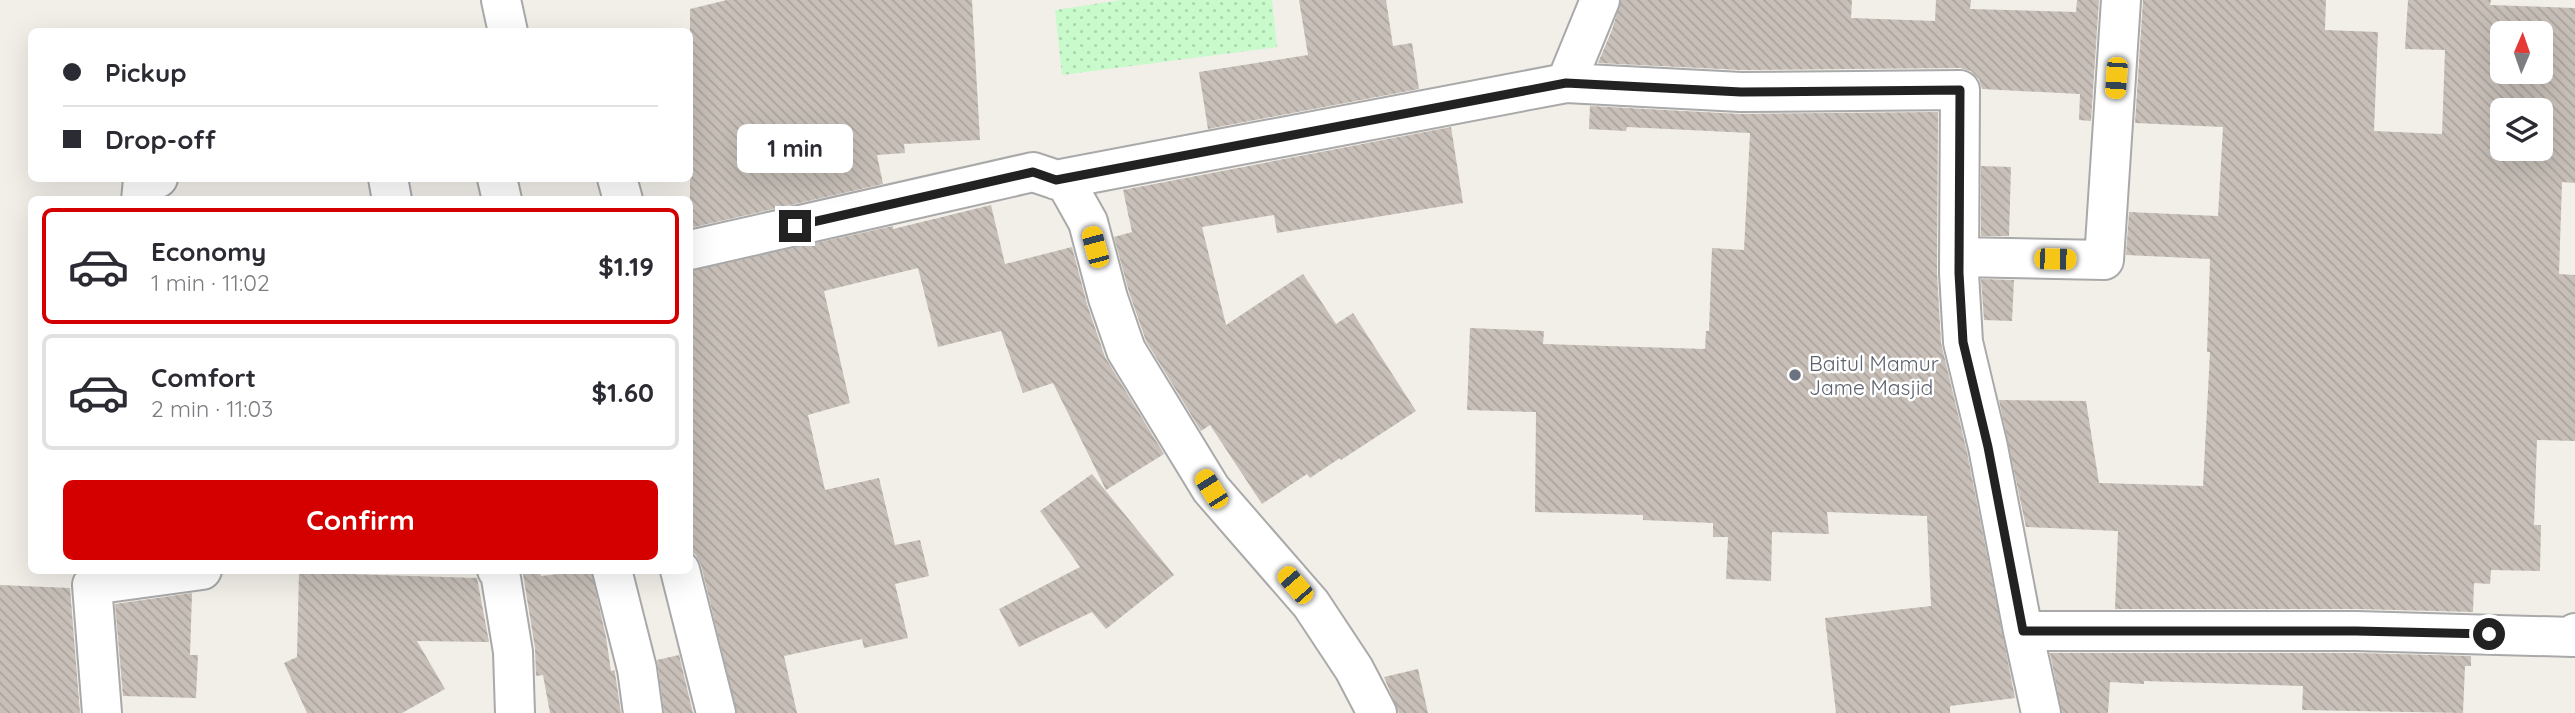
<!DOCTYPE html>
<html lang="en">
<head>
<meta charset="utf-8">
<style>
	:root { --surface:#fff; --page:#f2f2f3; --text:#2b2b33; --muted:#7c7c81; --line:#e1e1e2; --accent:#d40000 }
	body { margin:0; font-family:Quicksand,sans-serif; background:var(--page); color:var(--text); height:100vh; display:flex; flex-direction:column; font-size:26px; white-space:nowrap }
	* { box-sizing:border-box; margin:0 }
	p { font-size:23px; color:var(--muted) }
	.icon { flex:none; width:38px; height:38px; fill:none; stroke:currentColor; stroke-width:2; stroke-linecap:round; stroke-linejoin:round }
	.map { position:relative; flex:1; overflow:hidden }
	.panel { position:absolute; left:28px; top:196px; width:665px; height:378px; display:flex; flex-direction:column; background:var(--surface); border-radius:10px; box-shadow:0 7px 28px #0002 }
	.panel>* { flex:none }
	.banner { position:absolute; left:28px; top:28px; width:665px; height:154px; border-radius:10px; box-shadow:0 7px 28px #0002; display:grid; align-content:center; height:154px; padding:0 35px; background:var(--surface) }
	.needle { width:46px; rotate:2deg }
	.tools { position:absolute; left:2490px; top:21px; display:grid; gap:14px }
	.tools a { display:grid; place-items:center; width:63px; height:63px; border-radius:10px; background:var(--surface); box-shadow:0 7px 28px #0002; font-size:35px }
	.end { position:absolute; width:32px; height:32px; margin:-16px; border:9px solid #222; background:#fff; box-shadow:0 0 0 4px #fff }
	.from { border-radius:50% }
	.bubble { position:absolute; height:49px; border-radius:10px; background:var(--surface); box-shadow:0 7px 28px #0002; font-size:23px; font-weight:700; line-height:49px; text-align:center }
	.car { position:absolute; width:21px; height:42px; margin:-21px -10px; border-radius:9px; box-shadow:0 0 5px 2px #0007; background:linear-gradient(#f5c518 24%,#345 0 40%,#f5c518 0 76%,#345 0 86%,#f5c518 0) }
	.banner b { display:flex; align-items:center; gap:24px; height:66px; font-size:26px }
	.banner b+b { border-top:2px solid var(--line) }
	.banner i { width:18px; height:18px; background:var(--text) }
	ul { padding:12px 0 0; list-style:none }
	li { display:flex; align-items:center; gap:21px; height:116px; margin:0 14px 10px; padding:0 21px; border:4px solid var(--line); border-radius:10px }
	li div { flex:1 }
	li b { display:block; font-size:26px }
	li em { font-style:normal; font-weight:700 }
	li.selected { border-color:var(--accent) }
	li>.icon { width:63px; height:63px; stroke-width:1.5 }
	.button { display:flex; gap:14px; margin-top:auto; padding:14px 35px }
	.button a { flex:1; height:80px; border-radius:10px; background:var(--accent); color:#fff; font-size:28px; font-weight:700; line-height:80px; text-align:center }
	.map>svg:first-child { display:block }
</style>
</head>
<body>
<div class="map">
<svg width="2575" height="713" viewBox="0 0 2575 713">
	<defs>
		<pattern id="park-dots" width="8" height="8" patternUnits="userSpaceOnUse" patternTransform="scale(1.75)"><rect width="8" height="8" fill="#c8facc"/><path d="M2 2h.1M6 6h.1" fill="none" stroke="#acd6af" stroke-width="1.8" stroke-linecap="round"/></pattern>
		<pattern id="building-back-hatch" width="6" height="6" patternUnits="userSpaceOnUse" patternTransform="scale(1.75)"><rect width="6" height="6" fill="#c7bfb8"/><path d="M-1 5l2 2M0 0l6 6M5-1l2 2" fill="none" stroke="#aba49e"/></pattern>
	</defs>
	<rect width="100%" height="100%" fill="#f2efe9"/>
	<path fill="url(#park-dots)" d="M1121 0H1272L1277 47 1062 75 1055 10Z"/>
	<path fill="url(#building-back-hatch)" fill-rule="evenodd" d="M727 0H972L980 140 904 144 905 153 877 155 883 184 690 228V9Z
		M1299 0H1386L1393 46 1412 43 1419 89 1208 129 1199 72 1308 55Z
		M1621 0H1852L1851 18 1935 21 1936 0H1971L1970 9 2076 12 2077 0H2099L2091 121 2079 120 2080 94 1982 89 1979 79 1971 71 1960 68 1741 70 1598 63 1612 30Z
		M2143 0H2326L2325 30 2378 32 2374 131 2442 134 2445 50 2405 49 2408 0H2491L2490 5 2575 8V183L2562 182 2559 274 2575 275V441L2537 440 2534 525H2541L2540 571 2491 570 2490 584 2474 583 2473 612 2356 609H2115L2118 531 2026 527 1999 400 2086 401 2099 483 2203 486 2210 352H2207L2210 259 2126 255 2129 212 2218 216 2223 127 2135 123ZM2502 33H2541V72H2502ZM2502 110H2541V149H2502Z
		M1590 106 1740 114 1938 112 1937 273 1941 343 1967 452 2015 698 1950 706V713H1836L1825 618 1931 606 1927 516 1827 512 1829 534 1772 532 1771 581 1726 579 1728 537H1713V523L1643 520V515L1535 512 1536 412 1467 410 1470 328 1544 331 1543 344 1705 349 1706 331H1709L1712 248 1744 250 1750 133 1627 127 1626 131 1589 129Z
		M1451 127 1463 203 1277 233 1274 215 1202 227 1226 325 1303 274 1336 324 1353 313 1416 411 1341 460 1340 458 1310 478 1307 474 1262 504 1210 425 1201 431 1146 341 1129 292 1114 237 1132 232 1123 190Z
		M1981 166 2011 167 2009 236H1981Z
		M991 205 1005 264 1072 247 1087 304 1105 357 1164 454 1106 490 1053 383 1023 393 1001 331 938 347 918 268 824 291 850 403 808 415 825 490 879 478 895 545 920 540 929 576 895 584 908 638 864 648 862 639 784 656 797 713H737L701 565 696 555 690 551V271L893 226V229Z
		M1981 279 2014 280 2012 321 1984 320Z
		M1092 474 1174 575 1106 629 1092 612 1019 647 999 609 1080 567 1040 511Z
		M299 570H348V574L477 578 489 642 417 641 445 689 402 713H307L284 663 297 657Z
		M591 570 606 637 611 671 615 670V673L621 713H550L543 675 536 676 535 648 523 574 540 572 541 576Z
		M0 585 70 588 80 713H0Z
		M192 593 190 655H198L196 698 123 696 115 604Z
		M2050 653H2356L2471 656V666H2465L2463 713 2302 710 2303 686 2144 681V684L2110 682 2108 713H2062Z
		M679 655 693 713H664L657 660Z
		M1418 669 1428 713H1399L1384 677Z"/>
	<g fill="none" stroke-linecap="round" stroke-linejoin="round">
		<defs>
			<path id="street" d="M501 0 508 32
				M1600 0 1566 83 1741 92 1960 90 1959 273 1963 342 1988 447 2023 631H2356L2573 637 2575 633
				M388 178 392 200
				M497 178 502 200
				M617 178 623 200
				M1056 180 1566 83
				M141 200 143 180 158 178
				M690 250 1033 172 1066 183 1088 222 1108 298 1126 350 1211 489 1311 604 1354 669 1377 713
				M1959 257 2104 260 2121 0
				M497 570 500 572 513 652 515 713
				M612 570 637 669 643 713
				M680 570 716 713
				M2023 631 2041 713
				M102 713 92 585 202 570"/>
		</defs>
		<use href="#street" stroke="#a9a9a9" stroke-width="42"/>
		<use href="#street" stroke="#fff" stroke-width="38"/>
	</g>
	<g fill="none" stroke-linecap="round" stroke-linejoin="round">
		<path stroke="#222" stroke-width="9" d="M795 226 1033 172 1056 180 1566 83 1741 92 1960 90 1959 273 1963 342 1988 447 2023 631H2356L2489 634"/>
	</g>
	<circle fill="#6b7280" stroke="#fff" stroke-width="2.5" cx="1795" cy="375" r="7"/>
	<g text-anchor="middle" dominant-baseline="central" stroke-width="5" stroke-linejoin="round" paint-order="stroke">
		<g font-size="21" fill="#5b616d" stroke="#fff" text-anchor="start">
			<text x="1809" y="363">Baitul Mamur<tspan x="1809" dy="24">Jame Masjid</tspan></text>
		</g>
	</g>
</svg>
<div class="tools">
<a><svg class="needle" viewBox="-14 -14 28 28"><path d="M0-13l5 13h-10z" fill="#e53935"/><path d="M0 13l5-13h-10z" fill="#7c7c81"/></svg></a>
<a><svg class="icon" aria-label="layers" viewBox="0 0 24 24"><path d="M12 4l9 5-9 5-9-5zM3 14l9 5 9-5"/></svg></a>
</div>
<i class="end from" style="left:2489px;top:634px"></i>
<i class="end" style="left:795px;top:226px"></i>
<div class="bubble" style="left:737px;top:124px;width:116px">1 min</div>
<i class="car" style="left:2116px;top:78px;rotate:184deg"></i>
<i class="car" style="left:1095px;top:247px;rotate:345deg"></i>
<i class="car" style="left:2055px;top:259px;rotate:91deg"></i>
<i class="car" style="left:1211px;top:489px;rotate:328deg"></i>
<i class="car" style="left:1295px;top:585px;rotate:319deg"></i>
<div class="banner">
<b><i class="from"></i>Pickup</b>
<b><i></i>Drop-off</b>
</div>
<section class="panel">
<ul>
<li class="selected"><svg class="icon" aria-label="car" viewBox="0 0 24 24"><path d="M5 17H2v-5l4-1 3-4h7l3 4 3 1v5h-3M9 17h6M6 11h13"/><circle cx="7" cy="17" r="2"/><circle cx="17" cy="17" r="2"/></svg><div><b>Economy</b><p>1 min · 11:02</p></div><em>$1.19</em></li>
<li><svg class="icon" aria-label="car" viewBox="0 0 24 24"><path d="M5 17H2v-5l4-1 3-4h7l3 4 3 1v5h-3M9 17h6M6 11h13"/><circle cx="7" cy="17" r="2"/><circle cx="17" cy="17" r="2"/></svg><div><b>Comfort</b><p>2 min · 11:03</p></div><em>$1.60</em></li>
</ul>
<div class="button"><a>Confirm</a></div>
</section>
</div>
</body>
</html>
